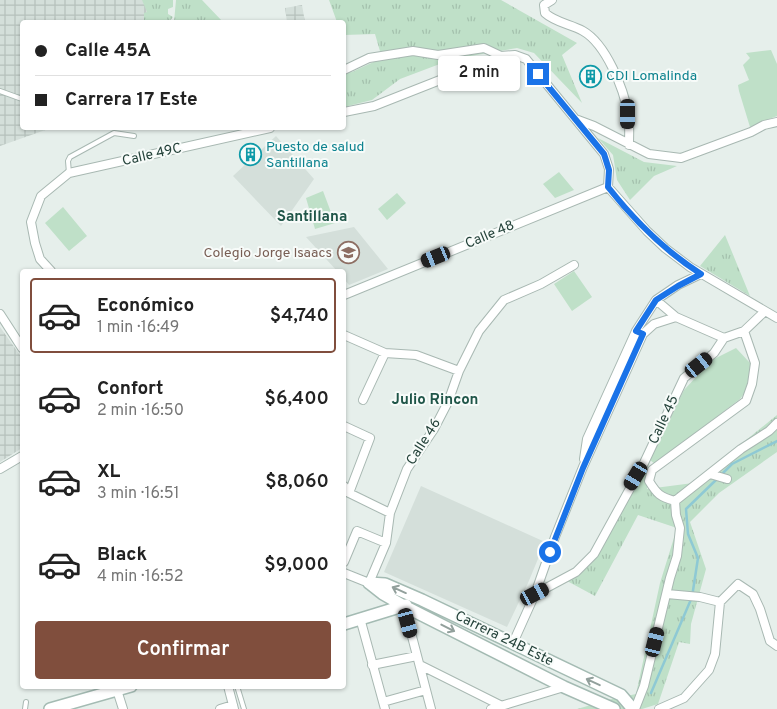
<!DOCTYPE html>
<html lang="es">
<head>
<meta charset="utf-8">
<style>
	:root { --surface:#fff; --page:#f6f6f6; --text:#222; --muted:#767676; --line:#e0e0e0; --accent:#804e3d }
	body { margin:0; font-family:Overpass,sans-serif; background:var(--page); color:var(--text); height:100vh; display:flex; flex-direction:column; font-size:19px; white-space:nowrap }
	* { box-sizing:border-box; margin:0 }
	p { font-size:16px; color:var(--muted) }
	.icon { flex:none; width:28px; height:28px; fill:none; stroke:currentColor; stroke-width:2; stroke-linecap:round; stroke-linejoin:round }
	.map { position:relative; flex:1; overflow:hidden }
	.details { position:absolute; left:20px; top:269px; width:326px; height:420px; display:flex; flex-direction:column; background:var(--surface); border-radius:5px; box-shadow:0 1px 4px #0004 }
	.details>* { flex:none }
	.guide { position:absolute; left:20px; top:20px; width:326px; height:110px; border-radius:5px; box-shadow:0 1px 4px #0004; display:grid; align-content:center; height:110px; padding:0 15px; background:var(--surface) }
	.end { position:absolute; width:22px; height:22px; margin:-11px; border:6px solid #1a73e8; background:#fff; box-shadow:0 0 0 2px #fff }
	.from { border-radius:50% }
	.bubble { position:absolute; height:35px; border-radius:5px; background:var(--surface); box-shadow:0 1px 4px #0004; font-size:16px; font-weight:600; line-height:35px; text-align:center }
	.car { position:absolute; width:15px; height:30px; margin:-15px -8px; border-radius:6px; box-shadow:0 0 4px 1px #0007; background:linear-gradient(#222 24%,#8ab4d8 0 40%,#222 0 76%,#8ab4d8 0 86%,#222 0) }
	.guide b { display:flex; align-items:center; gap:18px; height:48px; font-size:19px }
	.guide b+b { border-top:1px solid var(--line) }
	.guide i { width:12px; height:12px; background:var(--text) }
	ul { padding:9px 0 0; list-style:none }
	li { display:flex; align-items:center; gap:15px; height:75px; margin:0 10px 8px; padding:0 5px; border:2px solid transparent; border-radius:5px }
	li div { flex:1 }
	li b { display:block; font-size:19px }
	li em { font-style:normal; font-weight:600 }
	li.current { border-color:var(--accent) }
	li>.icon { width:45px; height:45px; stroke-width:1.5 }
	.cta { display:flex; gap:10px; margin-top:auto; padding:10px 15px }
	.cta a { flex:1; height:58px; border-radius:5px; background:var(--accent); color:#fff; font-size:20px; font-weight:600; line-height:58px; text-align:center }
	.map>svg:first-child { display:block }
</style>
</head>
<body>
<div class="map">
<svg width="777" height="709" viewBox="0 0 777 709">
	<defs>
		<pattern id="industrial-grid" width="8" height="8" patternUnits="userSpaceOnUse" patternTransform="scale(1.25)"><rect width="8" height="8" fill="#d4dfda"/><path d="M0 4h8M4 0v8" fill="none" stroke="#b6c1bc"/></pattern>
		<pattern id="grass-tufts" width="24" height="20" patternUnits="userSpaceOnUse" patternTransform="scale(1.25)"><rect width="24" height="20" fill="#bfe0c8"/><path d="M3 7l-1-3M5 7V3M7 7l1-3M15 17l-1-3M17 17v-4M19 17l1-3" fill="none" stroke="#a4c1ad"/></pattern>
	</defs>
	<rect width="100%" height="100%" fill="#e6efeb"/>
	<path fill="#d4dfda" d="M276 136 314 179 281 226 233 176Z
		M354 227 388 269 349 285 344 279V271H337L306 237Z
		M421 486 545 542 528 583 507 627 384 572Z"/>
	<path fill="url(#industrial-grid)" d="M0 0H157L150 22H22V128H51L0 146Z
		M302 5 305 22H287L285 8Z
		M0 327 20 355 22 366V448L0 462Z"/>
	<path fill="url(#grass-tufts)" d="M142 0H173V7L168 9V14L173 17 169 22H144V13L147 12Z
		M176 0H202L223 22H174Z
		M329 0H501L577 43 562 55 582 103 534 53 517 48 453 59 400 79 372 100 344 107V73L352 72 382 58 375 34 344 35V22H337Z
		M598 138 644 162 677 166 654 176 630 200 617 180 613 155Z
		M725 235 750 296 700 266Z
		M777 415V452L719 493 690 522 706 569 691 624 690 644 679 642 658 704 642 709H577L612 699 636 694 660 583 677 528 638 515 595 596 567 581 579 574 644 468 648 473 647 489 693 483Z"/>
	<path fill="#bfe0c8" d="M771 50 777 64V116L750 127 739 91 738 85 749 80 743 65 750 58 746 53Z
		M559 172 574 190 555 198 543 184Z
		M323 191 335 223 315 229 306 198Z
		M397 193 406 203 387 220 378 209Z
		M63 207 87 236 69 251 45 223Z
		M574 271 592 297 572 311 554 284Z
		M736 348 751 364 746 391 740 399 655 464 650 460 684 390 712 360Z"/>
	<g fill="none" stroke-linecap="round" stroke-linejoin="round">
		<path stroke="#8ec9d4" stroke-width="2.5" d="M721 475 732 464 777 441
			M651 693 692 597 698 558 688 534 686 509 717 479"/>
		<defs>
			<path id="lane" d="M0 91 22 99
				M69 173 68 161 70 157 114 133 134 136
				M237 686 244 709
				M25 709 26 702"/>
			<path id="street" d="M552 0 544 5 545 13C556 23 571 24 583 31 606 44 624 89 628 114 630 124 629 135 629 145
				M344 70 369 58 413 51 438 55 484 48 501 56
				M344 112 374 106 501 56 515 55 526 59 604 154 609 169 608 187 647 231 665 248 690 267 777 318
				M578 120 594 126 649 154 681 158 751 132 764 125 777 122
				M51 271 40 259 35 243 31 222 41 196 69 173 270 128
				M344 295 608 187
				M656 300 676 317 724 338
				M0 314 22 348
				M344 335 385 353 416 355 459 371
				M363 400 385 353
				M344 426 370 438 349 493
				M584 459 587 439 636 331 656 300 678 285 701 274
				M0 469 22 456
				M710 474 727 479
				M344 486 349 493 390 513
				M675 501C660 497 657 494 649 481L652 470 746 401 752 384 755 363 744 331
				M675 501 741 449 769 431 777 423
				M344 562 357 531 386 543
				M344 573 369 583 386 543 390 513 407 469 434 429 448 402 459 371 479 331 504 300 541 284 574 265
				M535 594 576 572 594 554 644 463 684 378 714 353 724 338 744 331 764 312
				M667 594 700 597 720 602
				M404 606 431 709
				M360 618 385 709
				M513 643 535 594 555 537 583 467 643 334 654 324 676 317
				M372 665 417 656
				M420 665 502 706
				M228 686 234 709
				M117 690 123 709
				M383 702 426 690
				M220 709 233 705
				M491 709 564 687
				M635 709 644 686 670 578 677 556 680 528 676 515 675 501
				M659 709 684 698 709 670 715 654 720 602 738 584 753 594 760 609 770 641 777 646"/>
			<path id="secondary" d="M369 583 385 584 422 600 621 695 633 709
				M369 583 383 594 404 606 564 687 614 709
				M344 624 406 605
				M50 709 131 686"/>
		</defs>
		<use href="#lane" stroke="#a8b8b2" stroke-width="6"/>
		<use href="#street" stroke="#a8b8b2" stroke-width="10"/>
		<use href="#secondary" stroke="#a4bbb3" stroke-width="14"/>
		<use href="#lane" stroke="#fff" stroke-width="4"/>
		<use href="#street" stroke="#fff" stroke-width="8"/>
		<use href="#secondary" stroke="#fff" stroke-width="11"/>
	</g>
	<defs><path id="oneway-shaft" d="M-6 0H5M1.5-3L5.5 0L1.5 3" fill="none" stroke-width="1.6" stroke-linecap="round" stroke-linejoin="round" transform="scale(1.25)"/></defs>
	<g stroke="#92a09c">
		<use href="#oneway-shaft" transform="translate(399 590) rotate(-156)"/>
		<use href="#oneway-shaft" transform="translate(448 628) rotate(27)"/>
		<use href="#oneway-shaft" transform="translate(593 682) rotate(-155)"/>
	</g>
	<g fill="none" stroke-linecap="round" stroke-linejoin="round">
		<path stroke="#1a73e8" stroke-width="6" d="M538 74 604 154 609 170 608 187C634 220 665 251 701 274L678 286 656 300 636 331 643 334 583 468 550 552"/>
	</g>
	<defs>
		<symbol id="building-ring" viewBox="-11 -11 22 22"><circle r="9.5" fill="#f7fbf9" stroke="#0f9aa8" stroke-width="1.5"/><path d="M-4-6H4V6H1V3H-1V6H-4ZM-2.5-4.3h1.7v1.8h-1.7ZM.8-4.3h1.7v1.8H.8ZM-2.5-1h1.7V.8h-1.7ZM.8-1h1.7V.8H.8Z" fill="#0f9aa8"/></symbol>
		<symbol id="school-ring" viewBox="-11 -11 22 22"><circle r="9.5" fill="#f7fbf9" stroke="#8d6e63" stroke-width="1.5"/><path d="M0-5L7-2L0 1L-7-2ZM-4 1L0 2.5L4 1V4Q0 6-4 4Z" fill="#8d6e63"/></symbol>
	</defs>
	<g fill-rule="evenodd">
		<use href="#building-ring" x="578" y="64" width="25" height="25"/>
		<use href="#building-ring" x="238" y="142" width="25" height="25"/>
		<use href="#school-ring" x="336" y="240" width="25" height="25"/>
	</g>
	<g text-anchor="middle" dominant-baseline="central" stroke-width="4" stroke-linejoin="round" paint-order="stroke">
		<g font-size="14" fill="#0d838f" stroke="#f7fbf9" text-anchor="start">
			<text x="606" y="76">CDI Lomalinda</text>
			<text x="266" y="147">Puesto de salud<tspan x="266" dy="16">Santillana</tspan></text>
		</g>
		<g font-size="14" fill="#24423a" stroke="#f7fbf9">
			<text transform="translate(152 155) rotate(-13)">Calle 49C</text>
			<text transform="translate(490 235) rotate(-23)">Calle 48</text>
			<text transform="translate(664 420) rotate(-65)">Calle 45</text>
			<text transform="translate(424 442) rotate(-58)">Calle 46</text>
			<text transform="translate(504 639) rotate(26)">Carrera 24B Este</text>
		</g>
		<g font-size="14" fill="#785e54" stroke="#f7fbf9" text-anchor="end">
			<text x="332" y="253">Colegio Jorge Isaacs</text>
		</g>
		<g font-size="15" font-weight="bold" fill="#1f5548" stroke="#f7fbf9">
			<text x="312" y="217">Santillana</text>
			<text x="435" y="400">Julio Rincon</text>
		</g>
	</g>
</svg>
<i class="end from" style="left:550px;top:552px"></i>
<i class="end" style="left:538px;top:74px"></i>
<div class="bubble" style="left:438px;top:56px;width:82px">2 min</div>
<i class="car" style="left:628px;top:114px;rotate:180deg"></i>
<i class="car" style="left:436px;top:257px;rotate:248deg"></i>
<i class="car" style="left:699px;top:365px;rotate:51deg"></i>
<i class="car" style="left:636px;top:476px;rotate:211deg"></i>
<i class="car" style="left:535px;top:594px;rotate:62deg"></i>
<i class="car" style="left:408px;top:623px;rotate:165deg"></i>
<i class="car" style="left:655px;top:642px;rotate:14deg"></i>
<div class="guide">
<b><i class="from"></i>Calle 45A</b>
<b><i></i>Carrera 17 Este</b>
</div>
<section class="details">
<ul>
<li class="current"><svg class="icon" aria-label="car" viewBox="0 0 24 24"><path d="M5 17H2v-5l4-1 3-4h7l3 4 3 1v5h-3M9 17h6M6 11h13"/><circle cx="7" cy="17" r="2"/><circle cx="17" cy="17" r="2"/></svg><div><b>Económico</b><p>1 min · 16:49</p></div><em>$4,740</em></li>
<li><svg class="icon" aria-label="car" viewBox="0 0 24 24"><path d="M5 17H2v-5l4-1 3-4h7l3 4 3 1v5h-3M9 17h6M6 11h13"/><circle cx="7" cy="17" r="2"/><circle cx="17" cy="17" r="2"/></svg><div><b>Confort</b><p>2 min · 16:50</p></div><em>$6,400</em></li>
<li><svg class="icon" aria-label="car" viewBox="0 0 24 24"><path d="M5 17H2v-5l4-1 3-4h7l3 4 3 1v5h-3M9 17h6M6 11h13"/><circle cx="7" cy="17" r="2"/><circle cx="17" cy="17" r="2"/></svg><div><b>XL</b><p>3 min · 16:51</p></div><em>$8,060</em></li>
<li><svg class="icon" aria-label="car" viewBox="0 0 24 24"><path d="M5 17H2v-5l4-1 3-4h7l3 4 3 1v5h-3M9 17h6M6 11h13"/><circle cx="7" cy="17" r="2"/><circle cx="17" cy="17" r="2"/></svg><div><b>Black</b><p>4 min · 16:52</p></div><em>$9,000</em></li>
</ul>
<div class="cta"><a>Confirmar</a></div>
</section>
</div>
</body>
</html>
